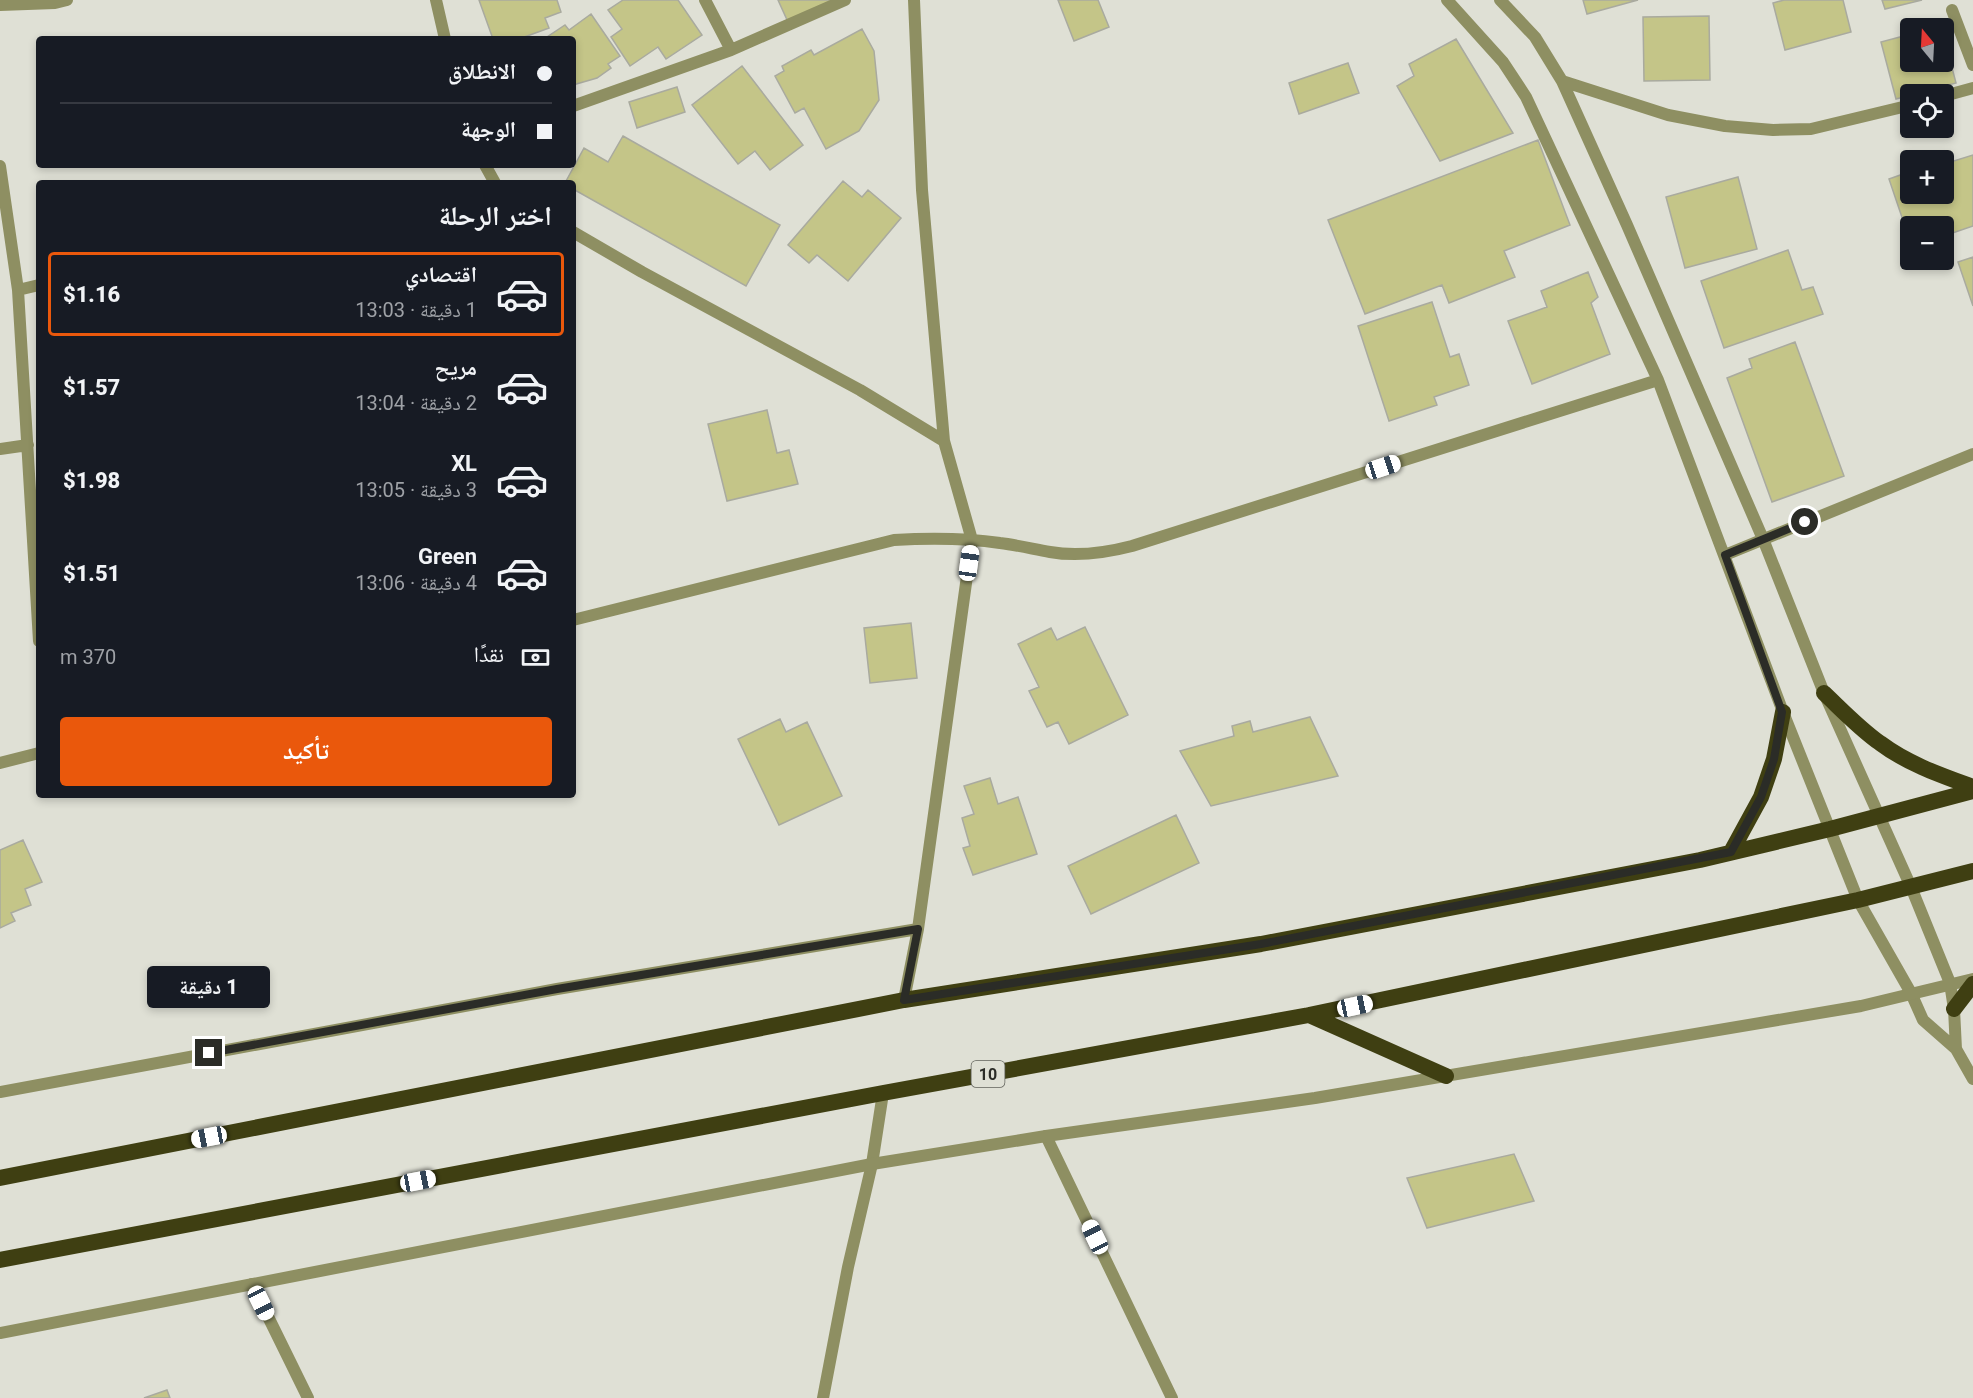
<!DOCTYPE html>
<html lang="ar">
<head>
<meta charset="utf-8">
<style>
	:root { --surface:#171b24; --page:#20242c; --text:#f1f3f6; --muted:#9ea1a6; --line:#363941; --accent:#ea580c }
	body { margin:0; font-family:Roboto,"Noto Naskh Arabic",sans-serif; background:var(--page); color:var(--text); direction:rtl; height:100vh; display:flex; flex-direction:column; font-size:22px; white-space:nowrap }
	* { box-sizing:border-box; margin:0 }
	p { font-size:20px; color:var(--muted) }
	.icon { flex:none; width:33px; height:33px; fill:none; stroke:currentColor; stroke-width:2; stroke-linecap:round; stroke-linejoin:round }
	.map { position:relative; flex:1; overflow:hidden; direction:ltr }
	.panel { position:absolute; left:36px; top:180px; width:540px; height:618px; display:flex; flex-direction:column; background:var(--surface); border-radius:6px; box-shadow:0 3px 9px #0003; direction:rtl }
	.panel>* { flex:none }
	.hud { position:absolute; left:36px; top:36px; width:540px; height:132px; border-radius:6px; box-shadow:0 3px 9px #0003; direction:rtl; display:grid; align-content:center; height:132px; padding:0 24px; background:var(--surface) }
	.needle { width:39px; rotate:342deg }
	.fabs { position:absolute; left:1900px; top:18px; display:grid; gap:12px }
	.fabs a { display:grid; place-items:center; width:54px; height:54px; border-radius:6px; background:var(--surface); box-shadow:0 3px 9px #0003; font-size:30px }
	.end { position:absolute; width:27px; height:27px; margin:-14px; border:8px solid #2b2c27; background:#fff; box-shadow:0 0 0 3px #fff }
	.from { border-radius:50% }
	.bubble { position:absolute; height:42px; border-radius:6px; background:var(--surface); box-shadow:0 3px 9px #0003; font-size:20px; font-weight:800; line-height:42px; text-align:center; direction:rtl }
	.car { position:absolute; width:18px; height:36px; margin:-18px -9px; border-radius:8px; box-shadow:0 0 4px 2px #0007; background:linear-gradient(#fff 24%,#345 0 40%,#fff 0 76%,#345 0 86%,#fff 0) }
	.hud b { display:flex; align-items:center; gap:21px; height:57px; font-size:22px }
	.hud b+b { border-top:2px solid var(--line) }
	.hud i { width:15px; height:15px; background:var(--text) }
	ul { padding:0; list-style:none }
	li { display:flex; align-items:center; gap:18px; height:84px; margin:0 12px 9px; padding:0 12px; border:3px solid transparent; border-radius:6px }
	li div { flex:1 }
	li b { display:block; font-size:22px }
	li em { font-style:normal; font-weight:800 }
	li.current { border-color:var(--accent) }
	li>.icon { width:54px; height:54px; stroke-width:1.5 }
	h2 { padding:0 24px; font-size:27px; line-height:72px }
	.pay { display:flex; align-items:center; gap:15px; height:66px; padding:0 24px; font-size:22px }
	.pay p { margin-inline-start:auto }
	.cta { display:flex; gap:12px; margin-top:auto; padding:12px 24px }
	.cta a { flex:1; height:69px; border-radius:6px; background:var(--accent); color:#fff; font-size:24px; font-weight:800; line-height:69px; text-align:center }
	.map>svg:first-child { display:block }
</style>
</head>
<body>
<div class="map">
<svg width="1973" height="1398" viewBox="0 0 1973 1398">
	<rect width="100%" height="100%" fill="#dfe0d5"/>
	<path fill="#c4c588" stroke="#a9aa9f" stroke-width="1.5" d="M479 0H557L561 12 545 18 549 28 519 39H493Z
		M623 0H678L702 35 666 59 658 47 630 66 611 37 622 29 608 10Z
		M778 0H836L788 22Z
		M1058 0H1098L1109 27 1074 41Z
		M1583 0H1638L1587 14Z
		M1784 0H1843L1851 32 1785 50 1773 3Z
		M1882 0H1922L1885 9Z
		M591 14 620 56 608 64 611 68 597 78 573 85V39H544L565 25 569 30Z
		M1709 16 1710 80 1644 81 1643 17Z
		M862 29 874 51 879 100 859 131 826 149 804 108 795 113 775 76 784 71 782 66 811 50 814 55Z
		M1911 34V62H1944V37L1956 83 1896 99 1881 42Z
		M1456 39 1513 133 1440 161 1397 86 1414 76 1409 64Z
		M1348 63 1359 93 1299 114 1289 83Z
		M742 66 803 145 770 170 755 151 738 164 692 105Z
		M677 87 685 112 637 128 629 102Z
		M623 136 780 225 746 286 573 189V183H565L584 148 608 162Z
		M1538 140 1570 225 1504 251 1515 277 1449 303 1442 285 1365 314 1328 220Z
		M1973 155V226L1944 236V226H1911V244L1889 179 1903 174 1904 178 1911 175V194H1944V164Z
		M1738 177 1757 249 1685 268 1666 197Z
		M843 181 862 197 868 190 901 218 848 281 817 255 809 263 788 245Z
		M1788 250 1802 290 1813 287 1823 314 1724 348 1701 281Z
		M1973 257V306L1958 262Z
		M1588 272 1598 297 1591 303 1610 354 1532 384 1508 321 1547 307 1541 291Z
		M1432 302 1450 357 1459 354 1469 385 1434 397 1437 405 1389 421 1358 326Z
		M1795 342 1844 476 1772 502 1727 378 1752 368 1749 359Z
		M767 410 777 453 789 450 798 484 727 501 708 424Z
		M911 623 917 678 870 683 864 628Z
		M1085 627 1128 715 1069 744 1058 722 1047 727 1029 691 1039 687 1018 644 1051 628 1057 640Z
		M1310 717 1338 776 1211 806 1180 751 1234 736 1232 726 1250 721 1253 732Z
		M780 719 786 732 807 722 842 796 779 825 738 739Z
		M990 778 998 804 1018 797 1037 854 973 875 963 848 970 846 962 818 974 814 964 786Z
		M1176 815 1199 863 1091 914 1068 866Z
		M23 840 42 882 25 889 31 905 11 913 15 921 0 928V850Z
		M1514 1154 1534 1201 1427 1228 1407 1178Z
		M167 1390 170 1398H144Z"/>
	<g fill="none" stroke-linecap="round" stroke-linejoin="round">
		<path stroke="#8e8f62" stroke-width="12" d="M436 0 445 39
			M705 0 731 50
			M1447 0 1503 62 1526 97 1658 380 1783 712 1858 900 1911 993 1923 1020 1956 1049 1973 1079
			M1500 0 1535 37 1562 81 1627 225 1763 539 1824 693 1911 887 1950 983 1954 1009 1956 1049
			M0 5 55 3 67 0
			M1952 10 1973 65
			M1562 81 1668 115 1725 126 1773 130 1811 129 1911 105
			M1944 96 1973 88
			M573 106 731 50 845 0
			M485 165 495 183
			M0 166 18 290 39 641
			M573 232 642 272 860 390 944 441
			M18 290 39 285
			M0 449 28 445
			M1725 555 1973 454
			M573 620 894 540C930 538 965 538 1000 543 1017 545 1033 549 1050 552 1078 557 1105 553 1132 546L1658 380
			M0 763 39 753
			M904 1000 918 929 972 540 944 441 922 190 914 0
			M0 1092 557 989 918 929
			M1046 1136 1172 1398
			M252 1284 308 1398
			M823 1398 848 1267 872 1164 883 1093"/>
		<path stroke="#8e8f62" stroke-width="12" d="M0 1333 872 1164 1046 1136 1315 1098 1861 1006 1973 979"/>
		<path stroke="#3f3f12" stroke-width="16" d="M1824 693C1842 710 1860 729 1880 743 1908 764 1940 775 1973 787
			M1731 852 1761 797 1774 759 1783 712
			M1954 1009 1973 984
			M1309 1015 1446 1076
			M0 1178 904 1000 1261 944 1700 860 1830 829 1973 791
			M0 1260 883 1093 1309 1015 1858 900 1973 871"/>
	</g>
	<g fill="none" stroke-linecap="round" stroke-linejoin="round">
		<path stroke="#2b2c27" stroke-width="8" d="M209 1053 557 989 918 929 904 1000 1261 944 1731 852 1761 797 1774 759 1782 712 1725 555 1805 522"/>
	</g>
	<g text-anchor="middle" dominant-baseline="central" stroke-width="6" stroke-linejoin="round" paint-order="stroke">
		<rect fill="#dfe0d5" stroke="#61625b" stroke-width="1.5" x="971.5" y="1061" width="33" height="26" rx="4.5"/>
		<g font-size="16" font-weight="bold" fill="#2b2c27">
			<text x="988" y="1074">10</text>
		</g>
	</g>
</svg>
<div class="fabs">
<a><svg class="needle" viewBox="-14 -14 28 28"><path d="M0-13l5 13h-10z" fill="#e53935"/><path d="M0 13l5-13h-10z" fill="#9ea1a6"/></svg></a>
<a><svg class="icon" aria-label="locate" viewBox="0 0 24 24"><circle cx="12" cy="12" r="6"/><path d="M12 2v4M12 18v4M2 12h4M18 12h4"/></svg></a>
<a>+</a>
<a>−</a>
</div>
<i class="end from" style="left:1805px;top:522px"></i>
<i class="end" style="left:209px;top:1053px"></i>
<div class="bubble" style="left:147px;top:966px;width:123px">1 دقيقة</div>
<i class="car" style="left:1383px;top:467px;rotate:72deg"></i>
<i class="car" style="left:969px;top:563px;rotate:8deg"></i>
<i class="car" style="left:1355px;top:1006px;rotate:78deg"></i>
<i class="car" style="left:209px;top:1137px;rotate:259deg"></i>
<i class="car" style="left:418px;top:1181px;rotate:79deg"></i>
<i class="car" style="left:1095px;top:1237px;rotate:334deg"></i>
<i class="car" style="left:261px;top:1303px;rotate:154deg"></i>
<div class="hud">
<b><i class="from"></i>الانطلاق</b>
<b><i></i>الوجهة</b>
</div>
<section class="panel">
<h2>اختر الرحلة</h2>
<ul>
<li class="current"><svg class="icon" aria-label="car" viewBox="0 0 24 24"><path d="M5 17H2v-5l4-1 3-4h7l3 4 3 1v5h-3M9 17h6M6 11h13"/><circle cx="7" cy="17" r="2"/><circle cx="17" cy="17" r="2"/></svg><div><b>اقتصادي</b><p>1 دقيقة · 13:03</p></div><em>$1.16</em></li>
<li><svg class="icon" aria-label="car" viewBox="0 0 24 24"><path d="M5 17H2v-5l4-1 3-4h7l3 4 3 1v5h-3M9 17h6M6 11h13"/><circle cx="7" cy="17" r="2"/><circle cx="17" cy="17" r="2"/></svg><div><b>مريح</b><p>2 دقيقة · 13:04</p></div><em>$1.57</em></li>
<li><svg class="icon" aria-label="car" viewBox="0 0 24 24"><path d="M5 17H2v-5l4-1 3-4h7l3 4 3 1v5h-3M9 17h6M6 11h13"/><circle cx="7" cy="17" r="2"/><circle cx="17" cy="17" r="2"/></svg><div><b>XL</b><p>3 دقيقة · 13:05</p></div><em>$1.98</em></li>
<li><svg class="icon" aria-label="car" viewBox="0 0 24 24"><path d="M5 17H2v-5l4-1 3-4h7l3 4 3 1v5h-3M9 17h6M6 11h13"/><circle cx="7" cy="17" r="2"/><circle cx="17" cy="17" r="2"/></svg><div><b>Green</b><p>4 دقيقة · 13:06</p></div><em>$1.51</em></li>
</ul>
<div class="pay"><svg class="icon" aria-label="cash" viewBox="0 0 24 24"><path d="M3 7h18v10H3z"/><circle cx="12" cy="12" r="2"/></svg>نقدًا<p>370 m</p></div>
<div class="cta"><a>تأكيد</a></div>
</section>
</div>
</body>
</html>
